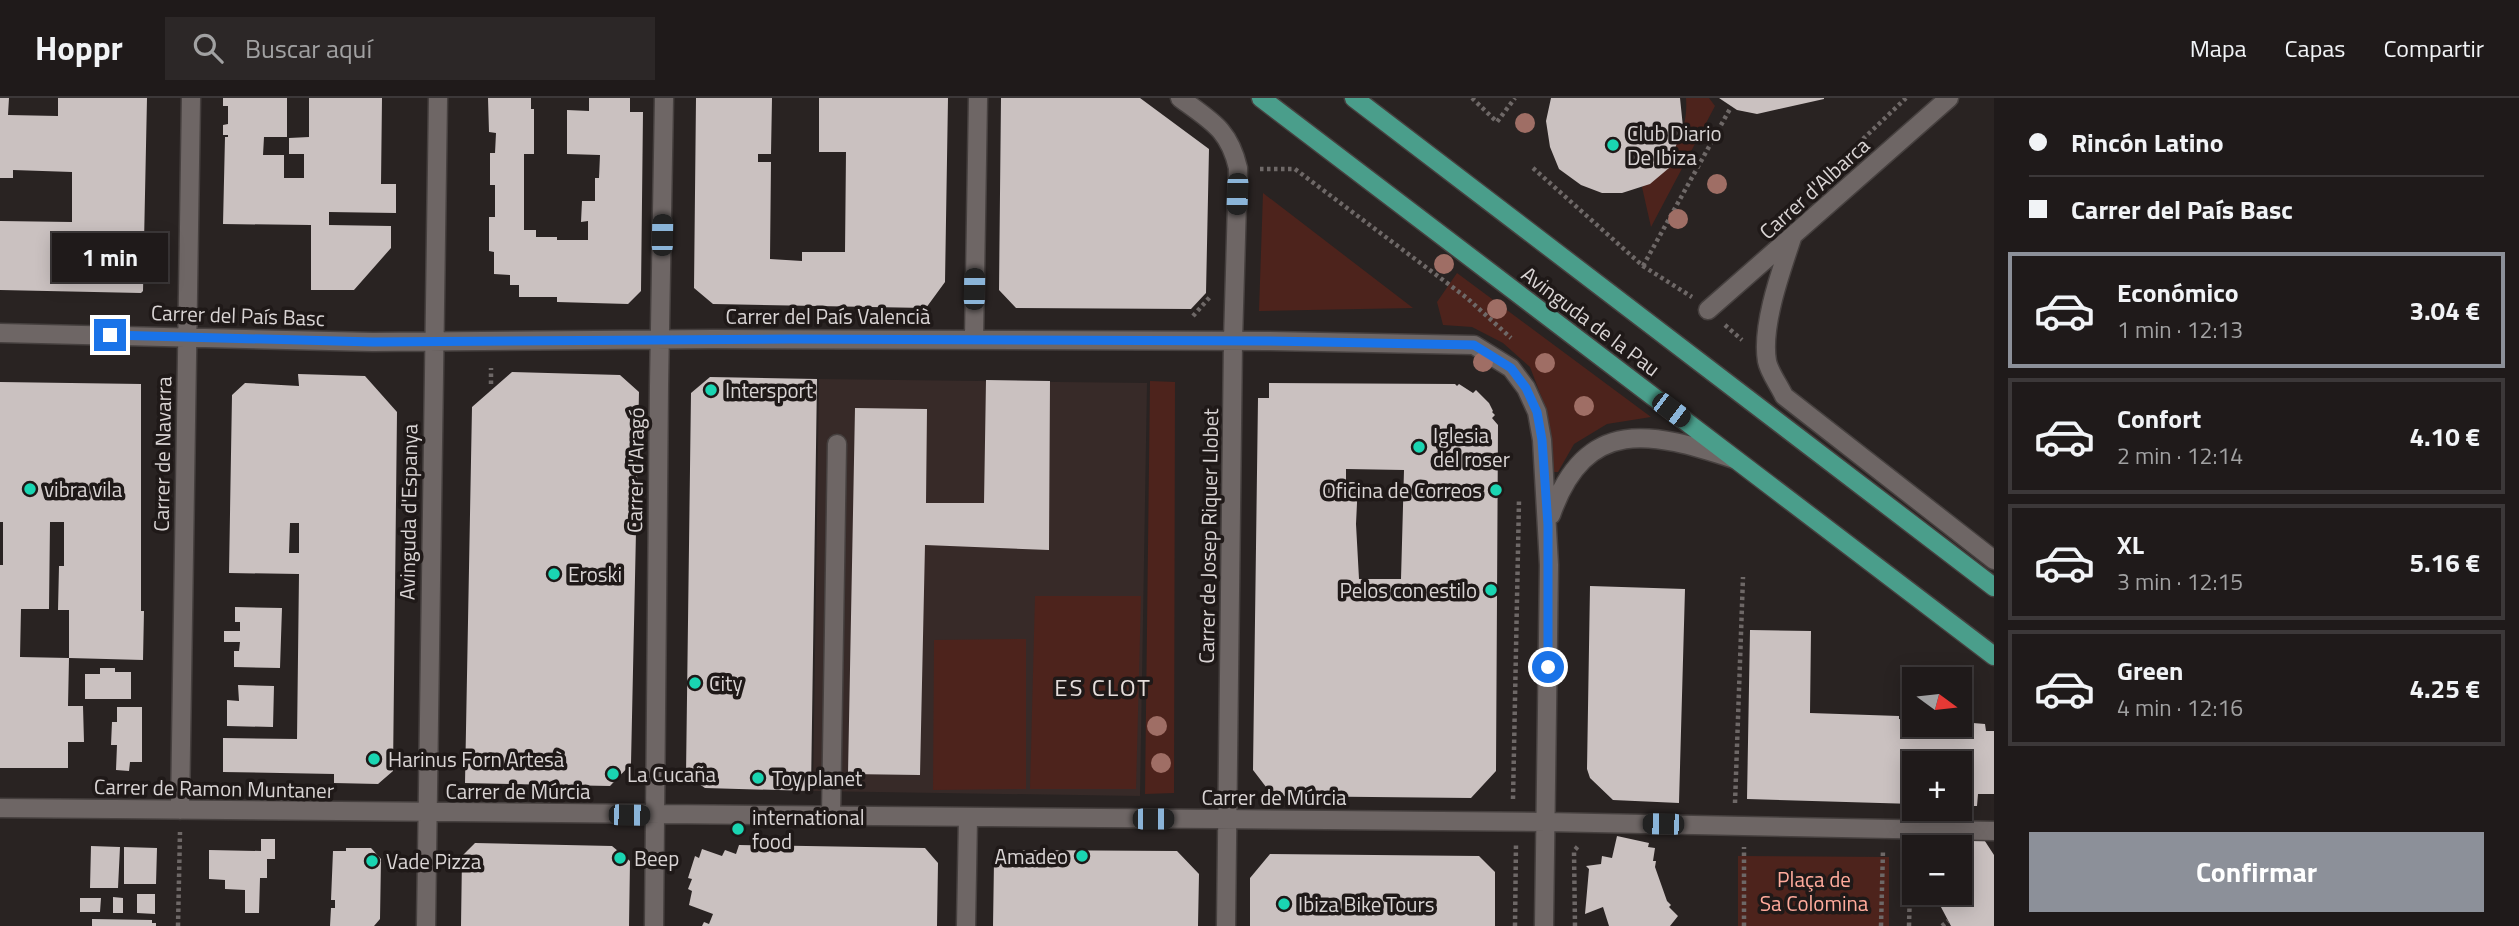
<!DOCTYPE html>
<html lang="es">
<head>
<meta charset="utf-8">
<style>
	:root { --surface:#1f1a1a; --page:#2c2727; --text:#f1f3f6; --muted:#a1a1a2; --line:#3c3839; --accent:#8c9099 }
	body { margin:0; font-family:"Titillium Web",sans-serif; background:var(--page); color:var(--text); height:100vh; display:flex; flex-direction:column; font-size:26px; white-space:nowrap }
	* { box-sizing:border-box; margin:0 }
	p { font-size:23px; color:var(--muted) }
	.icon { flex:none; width:38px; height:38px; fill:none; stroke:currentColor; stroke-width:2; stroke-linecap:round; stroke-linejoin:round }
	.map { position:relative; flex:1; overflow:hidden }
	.sheet { display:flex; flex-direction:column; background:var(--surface); width:525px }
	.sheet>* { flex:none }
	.banner { display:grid; align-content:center; height:154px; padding:0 35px; background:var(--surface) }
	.needle { width:46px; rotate:105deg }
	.tools { position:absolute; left:1902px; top:569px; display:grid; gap:14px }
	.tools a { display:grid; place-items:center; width:70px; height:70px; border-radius:0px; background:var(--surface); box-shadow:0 4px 18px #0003,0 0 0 2px var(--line); font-size:35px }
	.end { position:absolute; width:32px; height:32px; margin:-16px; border:9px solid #1a73e8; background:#fff; box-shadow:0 0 0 4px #fff }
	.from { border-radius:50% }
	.bubble { position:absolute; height:49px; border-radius:0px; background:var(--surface); box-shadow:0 4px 18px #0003,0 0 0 2px var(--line); font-size:23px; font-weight:700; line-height:49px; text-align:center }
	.car { position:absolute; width:21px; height:42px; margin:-21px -10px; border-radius:9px; box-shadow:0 0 5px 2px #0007; background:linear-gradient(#222 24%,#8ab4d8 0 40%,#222 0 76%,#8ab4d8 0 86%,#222 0) }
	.banner b { display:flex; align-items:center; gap:24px; height:66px; font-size:26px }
	.banner b+b { border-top:2px solid var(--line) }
	.banner i { width:18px; height:18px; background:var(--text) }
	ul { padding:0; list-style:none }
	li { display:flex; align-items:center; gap:21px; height:116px; margin:0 14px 10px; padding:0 21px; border:4px solid var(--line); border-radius:0px }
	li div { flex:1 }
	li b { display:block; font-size:26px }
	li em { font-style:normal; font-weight:700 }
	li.current { border-color:var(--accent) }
	li>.icon { width:63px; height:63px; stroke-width:1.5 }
	.cta { display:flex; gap:14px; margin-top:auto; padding:14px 35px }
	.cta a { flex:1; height:80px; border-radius:0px; background:var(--accent); color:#fff; font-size:28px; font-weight:700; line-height:80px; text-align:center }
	header { display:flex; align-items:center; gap:42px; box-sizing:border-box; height:98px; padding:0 35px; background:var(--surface); border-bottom:2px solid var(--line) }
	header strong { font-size:33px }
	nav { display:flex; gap:38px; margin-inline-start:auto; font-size:24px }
	.search { width:490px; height:63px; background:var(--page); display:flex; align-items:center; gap:18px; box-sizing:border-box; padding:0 24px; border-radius:0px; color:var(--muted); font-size:26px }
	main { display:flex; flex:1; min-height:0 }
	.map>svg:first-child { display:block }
</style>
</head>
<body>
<header>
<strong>Hoppr</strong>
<div class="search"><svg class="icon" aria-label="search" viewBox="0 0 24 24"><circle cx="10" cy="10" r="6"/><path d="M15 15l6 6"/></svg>Buscar aquí</div>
<nav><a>Mapa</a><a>Capas</a><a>Compartir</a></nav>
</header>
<main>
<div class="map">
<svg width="1994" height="828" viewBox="0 0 1994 828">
	<rect width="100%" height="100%" fill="#292322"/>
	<path fill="#372a28" d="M819 281 1147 285 1140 698 813 693Z"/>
	<path fill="#4d231c" d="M1686 0H1709L1715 8 1651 129 1642 89 1669 70 1666 62C1680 42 1688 25 1686 0Z
		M1263 95 1413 210 1259 213Z
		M1457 175 1651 319 1607 326 1574 346 1558 374H1553L1543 303 1530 269 1503 245 1472 229 1443 227 1437 204Z
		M1150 283 1175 284 1174 695 1145 696Z
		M1035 498H1141L1136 691H1030Z
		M1026 541V691L933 692 934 542Z
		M1738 758 1889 759V828H1738Z"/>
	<path fill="#cac1c0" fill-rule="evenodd" d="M0 0H9L8 17 58 18V0H147L143 193 141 195 0 192V123L72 124V74L13 72V80H0Z
		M223 0H287V39H264L263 57H284V80H304V56H289V40L309 39V0H382L381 86H396V115L329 114V127L391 128V150L354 192H311V127L223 126 225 39H228V37H223V27L228 26V8H223Z
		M488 0H531V11H534V56H524V132H536V139H557V142H588V123L581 124 582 103H595V80H599L600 57 567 56V12L589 13V0H630V14H643L641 193 628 206 557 204V199H519V187H510V177L494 176V154L489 153V119H495V87H490V55H495L496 35 489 34Z
		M696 0H772L771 56H758V64H771L770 161 802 163V154H845L846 54H819V0H948L945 184 926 210 713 206 694 190Z
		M1001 0H1140L1209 51 1206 195 1191 211 1016 210 999 192Z
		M1551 0H1680L1683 29 1674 53 1665 64 1669 70 1650 86 1622 95H1602L1581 87 1559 71 1550 49 1546 23Z
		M1719 0H1824V1L1757 16 1737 12Z
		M512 274 620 277 639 294 631 666 610 688 465 685 472 309Z
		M298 276 365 278 397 314 393 673 378 686 334 685V676L223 674V640L297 641 299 476 229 475 232 297 245 285 299 288ZM290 425H299V455H289Z
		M710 279 817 281 811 693 705 690 686 677 691 295Z
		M986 282 1050 283 1049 452 925 447 920 677 848 676 855 310 927 311 926 405H984Z
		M0 284 141 286V513H144L143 562 69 560V512H58L59 468H64V424H50L49 511H21L20 559 69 560 68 608H83L84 644H68V670H0V467H3V424H0Z
		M1269 285 1455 286 1457 288 1459 286 1473 295 1476 292 1489 305 1493 313 1492 314 1495 317 1492 320 1498 327 1496 673 1471 700 1273 698 1253 672 1258 300H1269ZM1346 371 1404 372 1401 481H1359L1356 426 1358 384H1346Z
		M1590 488 1685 491 1679 705 1613 702 1590 680 1587 671Z
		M235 509 282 510 280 570 234 569V553H239L240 544H224V533H240V524H235Z
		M1750 532 1811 533 1810 615 1899 618V621L1914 623V626H1960V611H1968L1973 625 1985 626 1986 633H1994V696H1978L1977 708H1960V665H1914V706L1747 701Z
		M100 570H115V574H131V601H85V576H100Z
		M238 587 274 588 273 629 227 628V602L239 603Z
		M117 609H142V664H130L129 673 116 672 117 647H111L112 624H117Z
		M1981 737 1994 757V828H1951L1933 794H1960V750Z
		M1617 738 1649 745 1648 749 1655 750 1653 763H1656L1655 769 1667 803 1671 807 1669 809 1678 818 1670 828H1609L1603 809 1585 816 1589 771 1586 768 1601 766 1602 758 1612 760Z
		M261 741H275V761H267V780H260L259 815H245V792L225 791V782L209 781V752L261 753Z
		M475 745 612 748 630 763 629 828H461L462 758Z
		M739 747 925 750 938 765 937 828H702L704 824 709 826 713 816 689 807 692 793 688 791 692 781 688 780 695 758 699 760 702 751 722 758 725 752 736 756Z
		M91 748 120 749 118 790H90Z
		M124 749 157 750 156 786H124Z
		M346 750H371L381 761 380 821 374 828H330L331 810H335V802H331L333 753H346Z
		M1001 752 1177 753 1199 776 1198 828H993L994 763Z
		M1270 756 1479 758 1495 774V828H1250V780Z
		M137 796H155V816L137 815Z
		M113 799 123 800V815H113Z
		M80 800H101L100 814H80Z
		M92 821 152 822V825H156V828H92Z"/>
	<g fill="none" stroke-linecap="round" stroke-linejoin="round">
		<defs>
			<path id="minor" d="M1180 0C1211 23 1229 31 1238 70L1233 243 1226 828
				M1792 140C1781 173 1761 228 1767 263 1769 274 1779 287 1784 298L1994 462
				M1708 212 1949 0
				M0 235 373 244 713 241 1270 243 1474 247 1511 270 1526 290 1537 314 1542 342 1549 467 1544 828
				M974 242 978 0
				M1551 417C1586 317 1652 334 1734 361
				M0 710 1546 724 1994 733
				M180 712 191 0
				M831 719 837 346
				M426 828 438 0
				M654 828 659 288 664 0
				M966 828 968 720"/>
			<path id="major" d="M1261 0 1994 558
				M1354 0 1994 489"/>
		</defs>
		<use href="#minor" stroke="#46403f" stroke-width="21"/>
		<use href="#major" stroke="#46403f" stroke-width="21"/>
		<path stroke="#6e6867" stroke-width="4.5" stroke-dasharray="3.5 3.5" stroke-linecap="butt" d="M1472 0 1497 24 1515 0
			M1863 41 1906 0
			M1533 70 1643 168 1692 199
			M1260 71H1295L1467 200 1511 240
			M1643 168 1731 9
			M1193 218 1210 199
			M1725 227 1742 242
			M491 286V270
			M1513 701 1519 402
			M1735 705 1743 479
			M178 828 180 734
			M1515 828 1516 745
			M1575 828 1574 753 1579 747
			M1744 828V749
			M1881 828 1883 752
			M1909 828 1911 752
			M1942 828 1948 823"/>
		<use href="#minor" stroke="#6e6665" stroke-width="18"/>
		<use href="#major" stroke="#4a9e8b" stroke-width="18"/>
	</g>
	<g fill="#9f6e65">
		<circle cx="1525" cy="25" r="10"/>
		<circle cx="1717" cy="86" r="10"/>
		<circle cx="1678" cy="121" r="10"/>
		<circle cx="1444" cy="166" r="10"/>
		<circle cx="1497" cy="211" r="10"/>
		<circle cx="1483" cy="264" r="10"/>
		<circle cx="1545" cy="265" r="10"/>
		<circle cx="1584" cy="308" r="10"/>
		<circle cx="1157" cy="628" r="10"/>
		<circle cx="1161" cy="665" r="10"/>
	</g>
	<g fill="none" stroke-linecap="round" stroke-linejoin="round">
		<path stroke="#1a73e8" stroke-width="9" d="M110 237 373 244 791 241 1270 243 1474 247 1511 270 1526 290 1537 314 1542 342 1548 427V569"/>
	</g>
	<g fill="#1ad5b2" stroke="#1f1918" stroke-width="2.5">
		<circle cx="1613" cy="47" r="7"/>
		<circle cx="711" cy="292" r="7"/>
		<circle cx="1419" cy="349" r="7"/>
		<circle cx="30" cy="391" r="7"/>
		<circle cx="1496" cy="392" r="7"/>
		<circle cx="554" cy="476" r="7"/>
		<circle cx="1491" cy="492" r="7"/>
		<circle cx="695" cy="585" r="7"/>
		<circle cx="374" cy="661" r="7"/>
		<circle cx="613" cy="676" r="7"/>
		<circle cx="758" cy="680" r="7"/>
		<circle cx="738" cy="731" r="7"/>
		<circle cx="1082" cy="758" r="7"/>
		<circle cx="620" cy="760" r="7"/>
		<circle cx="372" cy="763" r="7"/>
		<circle cx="1284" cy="806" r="7"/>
	</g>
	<g text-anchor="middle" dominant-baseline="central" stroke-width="7" stroke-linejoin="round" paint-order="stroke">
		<g font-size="21" fill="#d9d4d4" stroke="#1f1918" text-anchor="start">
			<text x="1627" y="35">Club Diario<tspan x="1627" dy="24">De Ibiza</tspan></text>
			<text x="725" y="292">Intersport</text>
			<text x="1433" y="337">Iglesia<tspan x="1433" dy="24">del roser</tspan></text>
			<text x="44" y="391">vibra vila</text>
			<text x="1482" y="392" text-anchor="end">Oficina de Correos</text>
			<text x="568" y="476">Eroski</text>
			<text x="1477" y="492" text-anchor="end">Pelos con estilo</text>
			<text x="709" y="585">City</text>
			<text x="388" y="661">Harinus Forn Artesà</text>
			<text x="627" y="676">La Cucaña</text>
			<text x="772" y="680">Toy planet</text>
			<text x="752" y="719">international<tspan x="752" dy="24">food</tspan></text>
			<text x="1068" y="758" text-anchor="end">Amadeo</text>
			<text x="634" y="760">Beep</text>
			<text x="386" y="763">Vade Pizza</text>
			<text x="1298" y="806">Ibiza Bike Tours</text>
		</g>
		<g font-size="21" fill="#d9d4d4" stroke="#1f1918">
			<text transform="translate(1814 90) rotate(-42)">Carrer d'Albarca</text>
			<text transform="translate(238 217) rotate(2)">Carrer del País Basc</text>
			<text x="828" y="218">Carrer del País Valencià</text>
			<text transform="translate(1591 223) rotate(37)">Avinguda de la Pau</text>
			<text transform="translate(162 356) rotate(-89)">Carrer de Navarra</text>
			<text transform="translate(635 372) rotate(-89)">Carrer d'Aragó</text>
			<text transform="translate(408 414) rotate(-89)">Avinguda d'Espanya</text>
			<text transform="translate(1208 438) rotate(-89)">Carrer de Josep Riquer Llobet</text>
			<text transform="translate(214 690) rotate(1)">Carrer de Ramon Muntaner</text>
			<text x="518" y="693">Carrer de Múrcia</text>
			<text x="1274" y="699">Carrer de Múrcia</text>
		</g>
		<g font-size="21" fill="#ffab9c" stroke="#1f1918">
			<text x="1814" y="781">Plaça de<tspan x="1814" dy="24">Sa Colomina</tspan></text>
		</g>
		<g font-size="24" letter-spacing="2" fill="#e6dedc" stroke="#1f1918">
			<text x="1103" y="589">ES CLOT</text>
		</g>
	</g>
</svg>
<div class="tools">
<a><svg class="needle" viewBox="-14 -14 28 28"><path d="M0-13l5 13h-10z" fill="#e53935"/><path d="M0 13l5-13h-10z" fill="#a1a1a2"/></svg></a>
<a>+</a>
<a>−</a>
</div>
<i class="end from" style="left:1548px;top:569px"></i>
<i class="end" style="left:110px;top:237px"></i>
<div class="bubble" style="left:52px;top:135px;width:116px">1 min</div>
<i class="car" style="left:1237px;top:96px;rotate:182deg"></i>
<i class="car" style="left:662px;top:137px;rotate:1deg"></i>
<i class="car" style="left:974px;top:191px;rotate:1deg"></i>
<i class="car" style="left:1671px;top:312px;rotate:127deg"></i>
<i class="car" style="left:629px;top:717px;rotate:91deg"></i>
<i class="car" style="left:1153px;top:721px;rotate:90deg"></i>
<i class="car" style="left:1663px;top:726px;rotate:271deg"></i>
</div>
<section class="sheet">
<div class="banner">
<b><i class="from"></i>Rincón Latino</b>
<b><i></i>Carrer del País Basc</b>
</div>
<ul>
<li class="current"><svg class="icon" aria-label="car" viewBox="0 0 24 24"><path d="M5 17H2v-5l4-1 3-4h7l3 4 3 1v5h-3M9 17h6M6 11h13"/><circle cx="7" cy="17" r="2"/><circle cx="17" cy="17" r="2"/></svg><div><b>Económico</b><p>1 min · 12:13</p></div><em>3.04 €</em></li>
<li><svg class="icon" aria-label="car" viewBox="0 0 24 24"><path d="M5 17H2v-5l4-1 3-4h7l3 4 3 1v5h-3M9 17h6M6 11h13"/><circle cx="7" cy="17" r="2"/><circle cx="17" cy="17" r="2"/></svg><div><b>Confort</b><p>2 min · 12:14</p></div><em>4.10 €</em></li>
<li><svg class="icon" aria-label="car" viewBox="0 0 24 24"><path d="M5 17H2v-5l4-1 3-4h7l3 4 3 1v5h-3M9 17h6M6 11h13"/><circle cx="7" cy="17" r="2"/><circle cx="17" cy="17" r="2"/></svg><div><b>XL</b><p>3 min · 12:15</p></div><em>5.16 €</em></li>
<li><svg class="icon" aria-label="car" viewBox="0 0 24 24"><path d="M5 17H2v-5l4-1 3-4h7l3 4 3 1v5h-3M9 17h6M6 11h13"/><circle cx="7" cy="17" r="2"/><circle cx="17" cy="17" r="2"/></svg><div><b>Green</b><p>4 min · 12:16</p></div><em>4.25 €</em></li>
</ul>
<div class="cta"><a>Confirmar</a></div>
</section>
</main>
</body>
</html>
